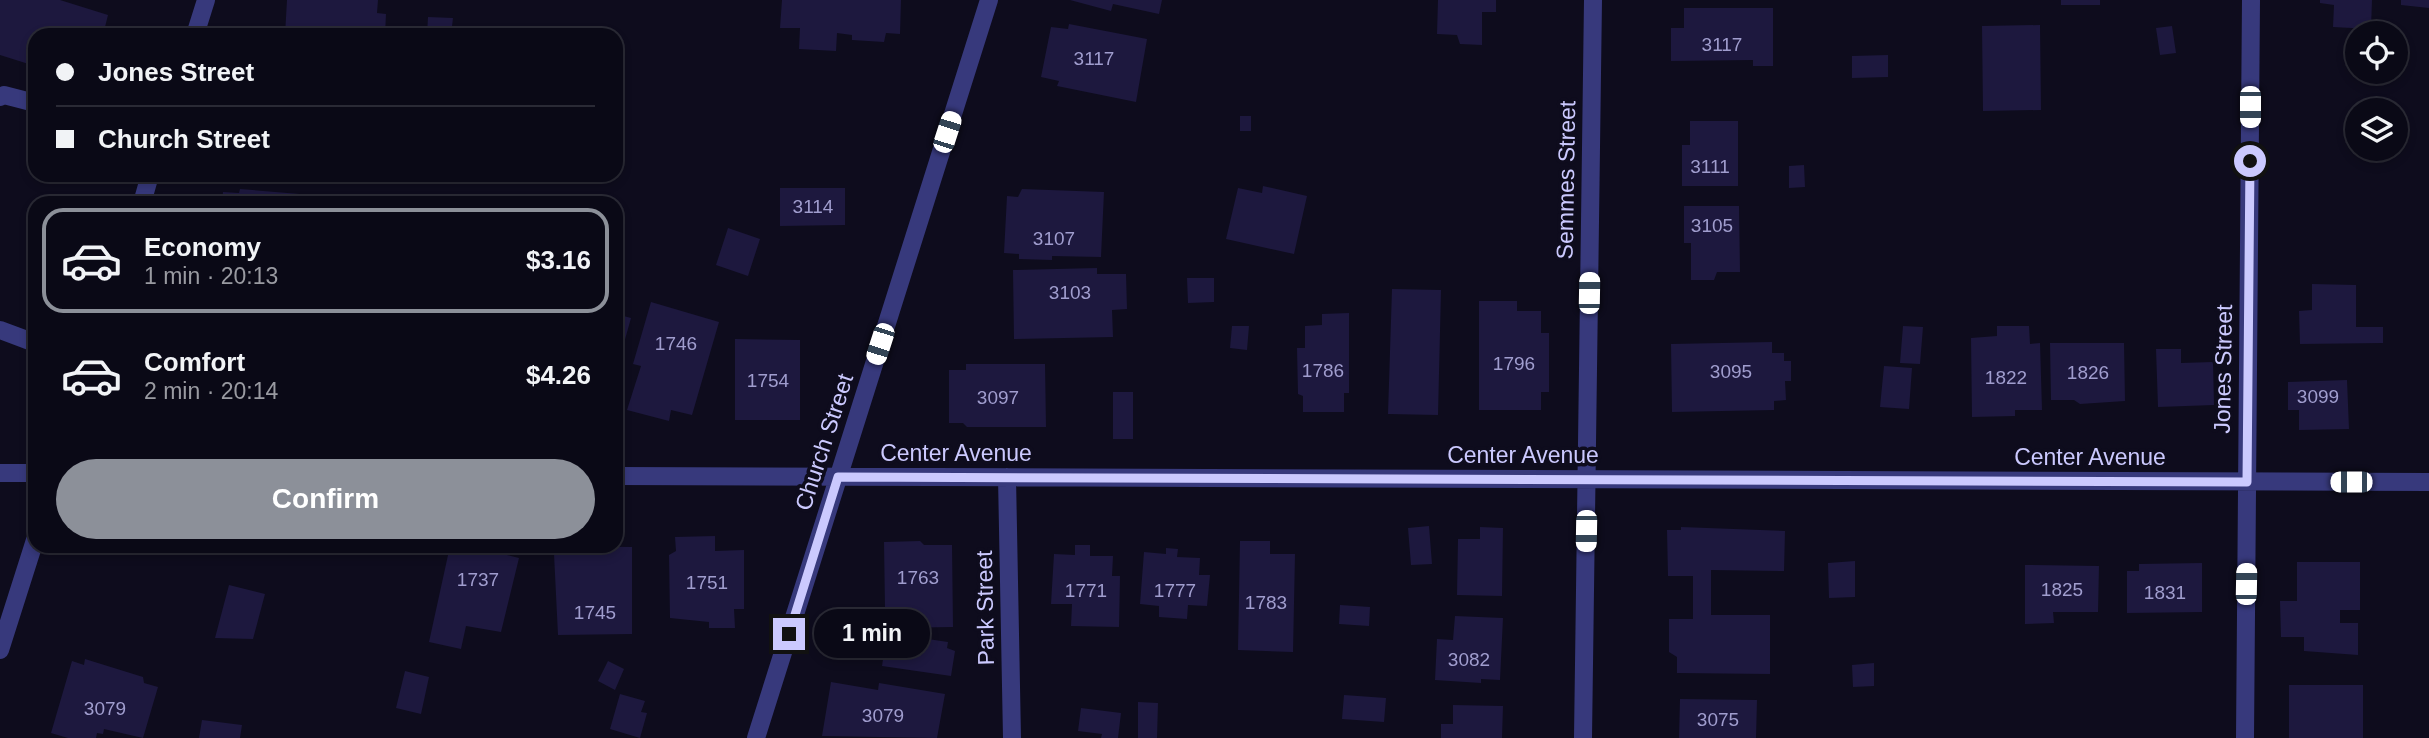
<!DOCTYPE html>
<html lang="en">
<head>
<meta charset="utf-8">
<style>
	:root { --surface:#0a0916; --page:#13121f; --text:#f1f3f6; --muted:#999aa1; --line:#2a2a35; --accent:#8c9099 }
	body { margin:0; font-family:Helvetica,sans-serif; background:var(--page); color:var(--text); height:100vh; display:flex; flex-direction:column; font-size:26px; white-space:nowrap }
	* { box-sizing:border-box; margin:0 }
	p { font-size:23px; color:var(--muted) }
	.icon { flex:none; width:38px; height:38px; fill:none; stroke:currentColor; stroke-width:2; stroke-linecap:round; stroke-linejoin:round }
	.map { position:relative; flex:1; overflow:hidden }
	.drawer { position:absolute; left:28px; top:196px; width:595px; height:357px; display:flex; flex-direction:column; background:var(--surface); border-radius:21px; box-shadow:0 4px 10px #0003,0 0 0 2px var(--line) }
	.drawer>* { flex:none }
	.top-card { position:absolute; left:28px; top:28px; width:595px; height:154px; border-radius:21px; box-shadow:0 4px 10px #0003,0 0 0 2px var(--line); display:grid; align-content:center; height:154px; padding:0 28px; background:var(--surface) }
	.tools { position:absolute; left:2345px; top:21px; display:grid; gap:14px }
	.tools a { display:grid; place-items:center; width:63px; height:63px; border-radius:50%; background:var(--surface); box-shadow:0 4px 10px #0003,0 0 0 2px var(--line); font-size:35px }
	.end { position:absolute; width:32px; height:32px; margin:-16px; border:9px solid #cbc9fe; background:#111; box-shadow:0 0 0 4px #111 }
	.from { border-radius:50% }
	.bubble { position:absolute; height:49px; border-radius:24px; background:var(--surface); box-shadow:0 4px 10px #0003,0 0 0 2px var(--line); font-size:23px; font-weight:800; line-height:49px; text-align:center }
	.car { position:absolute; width:21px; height:42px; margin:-21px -10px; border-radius:9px; box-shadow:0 0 5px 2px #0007; background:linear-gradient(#fff 24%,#345 0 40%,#fff 0 76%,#345 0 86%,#fff 0) }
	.top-card b { display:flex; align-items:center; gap:24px; height:66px; font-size:26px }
	.top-card b+b { border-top:2px solid var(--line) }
	.top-card i { width:18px; height:18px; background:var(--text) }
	ul { padding:12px 0 0; list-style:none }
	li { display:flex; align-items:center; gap:21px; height:105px; margin:0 14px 10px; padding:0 14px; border:4px solid transparent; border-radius:21px }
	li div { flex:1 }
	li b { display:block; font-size:26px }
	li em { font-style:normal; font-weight:800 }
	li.current { border-color:var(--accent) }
	li>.icon { width:63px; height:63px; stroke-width:1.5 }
	.action { display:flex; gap:14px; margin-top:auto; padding:14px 28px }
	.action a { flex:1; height:80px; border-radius:42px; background:var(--accent); color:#fff; font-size:28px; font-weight:800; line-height:80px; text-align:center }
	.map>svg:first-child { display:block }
</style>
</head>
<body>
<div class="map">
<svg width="2429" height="738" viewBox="0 0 2429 738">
	<rect width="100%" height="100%" fill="#0e0c1d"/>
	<path fill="#1d183e" d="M0 0H60L108 15 103 35H35V66L0 55Z
		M287 0H378L377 13 386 14 385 35H285Z
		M782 0H901L900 34 886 33 884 42 852 40V35L837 33 836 51 799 49 800 28H780Z
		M1070 0H1162L1159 14 1113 4 1111 11Z
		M1438 0H1496V12H1482V45L1460 44 1457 35 1437 34Z
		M2061 0H2100V5H2061Z
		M2320 0H2372L2371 29 2333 27 2334 5 2320 3Z
		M2401 0H2429V8L2401 5Z
		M1684 8H1773V66H1753V60L1671 61V28H1684Z
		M428 17 453 18 451 35H427Z
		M1069 24 1147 39 1136 102 1057 86 1059 81 1041 77 1051 27 1068 29Z
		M2040 25 2041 110 1983 111 1982 26Z
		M2172 26 2176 53 2160 55 2156 28Z
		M1888 55V77L1852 78V56Z
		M1240 116H1251V131H1240Z
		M1690 121H1738V186H1682V145H1690Z
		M1804 165 1805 187 1789 188V166Z
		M1263 186 1307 196 1294 254 1226 239 1238 188 1262 193Z
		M780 188H845V225L780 226Z
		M240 189 336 197V203H222L223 192 239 193Z
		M1022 189 1104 192 1101 257 1052 256V260L1019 259V254L1004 253 1007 196 1018 197Z
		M1684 206H1739L1740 272H1717L1714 280H1691V243H1684Z
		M728 228 760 239 748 276 716 265Z
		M1097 268V274H1126L1127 309 1112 310 1113 337 1014 339 1013 270Z
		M1187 278H1214V302L1188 303Z
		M2312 284 2356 285V327H2383V343L2300 344 2299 311 2312 310Z
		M1392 289 1441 290 1438 415 1388 414Z
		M1479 301H1517V311H1541V333H1549V392H1541V410H1479Z
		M651 302 719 322 692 415 671 410 669 421 627 410 641 366 633 364Z
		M1349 313V393H1344V412H1303V396L1298 394 1297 348H1305V326L1322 325V314Z
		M616 314 631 318 617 368H616Z
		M1232 326H1249L1247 350 1230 348Z
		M1903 326 1923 327 1920 364 1900 363Z
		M1997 326H2029L2030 344 2040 343 2042 410H2015V416L1972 417 1971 338 1997 336Z
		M735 339 800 340V420H735Z
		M1772 342V353H1784V361H1791V381H1785L1786 400 1774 401V410L1672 412 1671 344Z
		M2050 343H2124L2125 401 2080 404 2074 400H2051Z
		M2156 349H2181V363L2213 362 2214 405 2158 407Z
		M966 364H1045L1046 427H967L963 423H949V370H966Z
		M1884 366 1912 368 1909 409 1880 407Z
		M2347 380 2349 429 2299 430V410H2288V382Z
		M1113 392H1133V439H1113Z
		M1429 526 1432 564 1411 565 1408 528Z
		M1480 527 1503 528 1502 596 1457 595 1458 539H1480Z
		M1681 527 1785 531 1784 571 1711 570V615H1770V674L1677 673V657L1669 652V619H1693V576H1668L1667 530H1681Z
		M715 536V551L744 550V609H734L735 628H709V622L670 618 669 555 676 551 675 537Z
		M920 541 924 545H952L953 627 890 628V609H885L884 542Z
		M1240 541H1270V554H1295L1293 652 1238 650Z
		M1075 545H1090V556H1113L1112 576H1120L1119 627 1071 626 1072 604H1051L1054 554 1075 555Z
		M450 546H496L494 552 519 558 501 632 466 626 461 649 429 642Z
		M560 546 632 547V634L558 635 554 554H560Z
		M1166 548 1178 549 1177 557 1200 558 1199 575H1210L1207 606 1188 605 1187 619 1159 617V606L1140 604 1144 552 1166 554Z
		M1855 561V597L1829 598 1828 563Z
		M2297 562H2360V610H2340V623H2358V655L2304 651V637H2281L2280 601H2297Z
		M2202 563V612L2127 613V571H2139V564Z
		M2025 565 2099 566 2098 612H2053L2054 623 2025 624Z
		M229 585 265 594 253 639 215 638Z
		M1340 605 1370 607 1369 626 1339 624Z
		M1455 616 1503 618 1500 680 1481 679V683L1435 680 1437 639 1453 640Z
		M887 633 948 642 947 648 955 651 951 676 882 666Z
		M85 659 143 677 144 683 158 687 143 738 104 729 103 734 97 733 96 738H68L51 733 72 661 84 665Z
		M608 661 624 669 615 690 598 681Z
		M1874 663V686L1853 687 1852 665Z
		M405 671 429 677 421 714 396 708Z
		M831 682 878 690 879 683 945 694 937 738 822 736Z
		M2289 685H2363V738H2289Z
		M620 694 645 701 641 712 647 713 640 738 610 729Z
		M1344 695 1386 698 1384 722 1342 719Z
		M1680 699 1757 700 1756 738H1679Z
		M1138 702 1158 703 1157 738H1138Z
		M1453 705 1503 706 1502 738H1441V724H1453Z
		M1081 708 1121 713 1118 738H1101L1102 734 1078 731Z
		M202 720 242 725 240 738H199Z"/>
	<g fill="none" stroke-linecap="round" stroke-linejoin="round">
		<path stroke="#37397c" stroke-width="18" d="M195 35 206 0
			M0 97 4 95 35 103
			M142 203 150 175
			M0 330 35 343
			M0 473H35
			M616 476 2429 482
			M1007 477 1012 738
			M0 650 35 540
			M756 738 989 0
			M1583 738 1593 0
			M2245 738 2251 0"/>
	</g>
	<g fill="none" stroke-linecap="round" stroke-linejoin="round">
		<path stroke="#cbc9fe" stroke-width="9" d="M789 634 838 477 2247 482 2250 161"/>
	</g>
	<g text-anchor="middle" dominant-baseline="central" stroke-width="7" stroke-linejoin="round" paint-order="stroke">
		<g font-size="19" fill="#a09dce">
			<text x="1722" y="44">3117</text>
			<text x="1094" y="58">3117</text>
			<text x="1710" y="166">3111</text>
			<text x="813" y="206">3114</text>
			<text x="1712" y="225">3105</text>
			<text x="1054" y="238">3107</text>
			<text x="1070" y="292">3103</text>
			<text x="676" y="343">1746</text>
			<text x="1514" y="363">1796</text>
			<text x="1323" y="370">1786</text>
			<text x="1731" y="371">3095</text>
			<text x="2088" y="372">1826</text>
			<text x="2006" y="377">1822</text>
			<text x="768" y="380">1754</text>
			<text x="2318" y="396">3099</text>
			<text x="998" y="397">3097</text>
			<text x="918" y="577">1763</text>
			<text x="478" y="579">1737</text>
			<text x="707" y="582">1751</text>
			<text x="2062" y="589">1825</text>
			<text x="1086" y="590">1771</text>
			<text x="1175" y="590">1777</text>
			<text x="2165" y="592">1831</text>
			<text x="1266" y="602">1783</text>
			<text x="595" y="612">1745</text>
			<text x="1469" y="659">3082</text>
			<text x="105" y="708">3079</text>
			<text x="883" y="715">3079</text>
			<text x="1718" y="719">3075</text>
		</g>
		<g font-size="23" fill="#cbc9fe" stroke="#0e0c1d">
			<text transform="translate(1566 180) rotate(-89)">Semmes Street</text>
			<text transform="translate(2223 369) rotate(-89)">Jones Street</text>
			<text transform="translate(824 442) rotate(-72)">Church Street</text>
			<text x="956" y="453">Center Avenue</text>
			<text x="1523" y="455">Center Avenue</text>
			<text x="2090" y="457">Center Avenue</text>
			<text transform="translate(985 608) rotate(-91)">Park Street</text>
		</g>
	</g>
</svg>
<div class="tools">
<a><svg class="icon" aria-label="locate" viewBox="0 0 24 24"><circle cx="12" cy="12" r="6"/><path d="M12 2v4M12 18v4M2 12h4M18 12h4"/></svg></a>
<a><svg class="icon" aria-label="layers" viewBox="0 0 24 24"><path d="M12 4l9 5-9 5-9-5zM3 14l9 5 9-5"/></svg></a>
</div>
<i class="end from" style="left:2250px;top:161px"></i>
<i class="end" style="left:789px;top:634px"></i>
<div class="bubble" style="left:814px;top:609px;width:116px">1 min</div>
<i class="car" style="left:2250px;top:107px;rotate:180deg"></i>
<i class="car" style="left:947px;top:132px;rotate:18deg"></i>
<i class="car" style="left:1589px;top:293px;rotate:1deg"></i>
<i class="car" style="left:880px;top:344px;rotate:198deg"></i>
<i class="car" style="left:2351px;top:482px;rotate:270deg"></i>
<i class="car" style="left:1586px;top:531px;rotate:181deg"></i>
<i class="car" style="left:2246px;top:584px;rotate:1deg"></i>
<div class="top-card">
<b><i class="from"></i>Jones Street</b>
<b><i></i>Church Street</b>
</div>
<section class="drawer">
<ul>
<li class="current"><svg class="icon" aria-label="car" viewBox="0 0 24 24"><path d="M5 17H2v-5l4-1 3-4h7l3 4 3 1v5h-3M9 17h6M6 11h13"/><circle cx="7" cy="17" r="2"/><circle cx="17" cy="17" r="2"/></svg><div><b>Economy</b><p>1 min · 20:13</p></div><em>$3.16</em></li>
<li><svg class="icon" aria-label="car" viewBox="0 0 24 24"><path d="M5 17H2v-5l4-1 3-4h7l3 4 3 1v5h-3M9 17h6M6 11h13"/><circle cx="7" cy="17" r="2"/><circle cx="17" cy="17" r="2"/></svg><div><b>Comfort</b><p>2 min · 20:14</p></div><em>$4.26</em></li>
</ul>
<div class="action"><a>Confirm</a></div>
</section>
</div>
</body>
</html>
